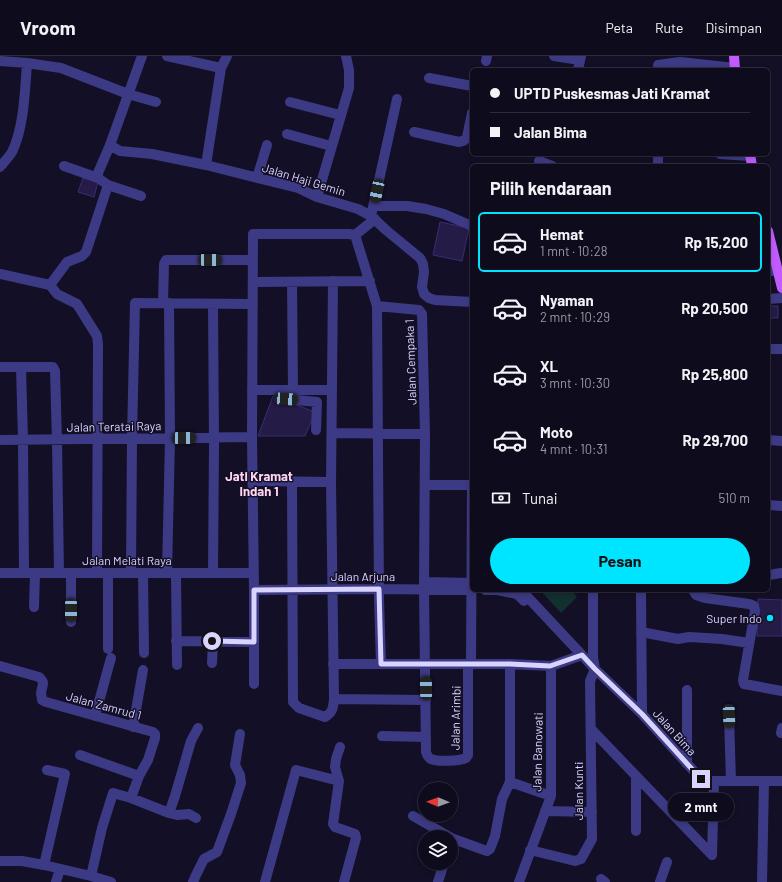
<!DOCTYPE html>
<html lang="id">
<head>
<meta charset="utf-8">
<style>
	:root { --surface:#0e0b1c; --page:#171425; --text:#f1f3f6; --muted:#9b9ba3; --line:#2e2b3b; --accent:#00e5ff }
	body { margin:0; font-family:Barlow,sans-serif; background:var(--page); color:var(--text); height:100vh; display:flex; flex-direction:column; font-size:15px; white-space:nowrap }
	* { box-sizing:border-box; margin:0 }
	p { font-size:13px; color:var(--muted) }
	.icon { flex:none; width:22px; height:22px; fill:none; stroke:currentColor; stroke-width:2; stroke-linecap:round; stroke-linejoin:round }
	.map { position:relative; flex:1; overflow:hidden }
	.sheet { position:absolute; left:470px; top:108px; width:300px; height:428px; display:flex; flex-direction:column; background:var(--surface); border-radius:6px; box-shadow:0 2px 6px #0003,0 0 0 1px var(--line) }
	.sheet>* { flex:none }
	.guide { position:absolute; left:470px; top:12px; width:300px; height:88px; border-radius:6px; box-shadow:0 2px 6px #0003,0 0 0 1px var(--line); display:grid; align-content:center; height:88px; padding:0 20px; background:var(--surface) }
	.needle { width:26px; rotate:271deg }
	.controls { position:absolute; left:418px; top:726px; display:grid; gap:8px }
	.controls a { display:grid; place-items:center; width:40px; height:40px; border-radius:50%; background:var(--surface); box-shadow:0 2px 6px #0003,0 0 0 1px var(--line); font-size:20px }
	.end { position:absolute; width:18px; height:18px; margin:-9px; border:5px solid #d9d4ff; background:#111; box-shadow:0 0 0 2px #111 }
	.from { border-radius:50% }
	.bubble { position:absolute; height:28px; border-radius:14px; background:var(--surface); box-shadow:0 2px 6px #0003,0 0 0 1px var(--line); font-size:13px; font-weight:700; line-height:28px; text-align:center }
	.car { position:absolute; width:12px; height:24px; margin:-12px -6px; border-radius:5px; box-shadow:0 0 3px 1px #0007; background:linear-gradient(#222 24%,#8ab4d8 0 40%,#222 0 76%,#8ab4d8 0 86%,#222 0) }
	.guide b { display:flex; align-items:center; gap:14px; height:38px; font-size:15px }
	.guide b+b { border-top:1px solid var(--line) }
	.guide i { width:10px; height:10px; background:var(--text) }
	ul { padding:0; list-style:none }
	li { display:flex; align-items:center; gap:12px; height:60px; margin:0 8px 6px; padding:0 12px; border:2px solid transparent; border-radius:6px }
	li div { flex:1 }
	li b { display:block; font-size:15px }
	li em { font-style:normal; font-weight:700 }
	li.current { border-color:var(--accent) }
	li>.icon { width:36px; height:36px; stroke-width:1.5 }
	h2 { padding:0 20px; font-size:18px; line-height:48px }
	.pay { display:flex; align-items:center; gap:10px; height:44px; padding:0 20px; font-size:15px }
	.pay p { margin-inline-start:auto }
	.primary-button { display:flex; gap:8px; margin-top:auto; padding:8px 20px }
	.primary-button a { flex:1; height:46px; border-radius:24px; background:var(--accent); color:#111; font-size:16px; font-weight:700; line-height:46px; text-align:center }
	header { display:flex; align-items:center; gap:24px; box-sizing:border-box; height:56px; padding:0 20px; background:var(--surface); border-bottom:1px solid var(--line) }
	header strong { font-size:19px }
	nav { display:flex; gap:22px; margin-inline-start:auto; font-size:14px }
	.map>svg:first-child { display:block }
</style>
</head>
<body>
<header>
<strong>Vroom</strong>
<nav><a>Peta</a><a>Rute</a><a>Disimpan</a></nav>
</header>
<div class="map">
<svg width="782" height="826" viewBox="0 0 782 826">
	<rect width="100%" height="100%" fill="#130f26"/>
	<path fill="#12302f" d="M540 534H571L577 541 561 557Z"/>
	<path fill="#241b47" stroke="#3b2d73" d="M83 122 98 126 94 141 78 136Z
		M440 166 469 172 462 205 433 199Z
		M768 250H778V262H768Z
		M273 340 315 356 305 380H258Z
		M758 543 782 544V580H757Z"/>
	<g fill="none" stroke-linecap="round" stroke-linejoin="round">
		<path stroke="#3d3a85" stroke-width="10" d="M142 0 110 89 120 95 152 98 206 109 298 132 317 141 358 153 371 160 386 174 420 202 423 208 424 216 422 231 424 238 429 242 435 244 472 246
			M167 0 221 12
			M554 0 580 4
			M0 5 27 7 61 12 128 38 156 46
			M486 5 487 0
			M658 9 680 6 735 12
			M578 14 581 0
			M429 22 472 30
			M290 46 340 59
			M414 76 459 86C463 85 465 85 467 81L472 57
			M287 78 331 90
			M110 89 98 117V122L108 129 141 140
			M720 98 750 100
			M539 105 552 110
			M206 109 221 12 227 0
			M64 110 98 122
			M658 110V98
			M0 111C4 106 9 101 12 96 24 72 25 34 27 7
			M257 122 267 89
			M317 141 349 32V14L346 0
			M374 150H407L426 153 444 158 472 170
			M371 160 397 43
			M355 179 375 163
			M768 215H778
			M0 218 50 229 57 238 77 248 97 280 98 288 97 517
			M253 226 370 225
			M292 226 293 334
			M50 229 67 206 82 200 86 196 108 129
			M768 243 782 242
			M163 247 164 208 166 204H253
			M377 250 379 543 381 608
			M768 293H782
			M0 311H53L55 315 57 386 59 517
			M21 311 23 384 24 517
			M252 334H332
			M286 343 317 346 316 374
			M332 377 425 378
			M0 384 252 381
			M768 384 782 385
			M253 425 331 426
			M292 426 293 646 299 652 325 661C333 656 333 652 334 643L331 427 333 225
			M425 429H472
			M768 449 782 450
			M0 517H253
			M131 517 132 382 135 247 253 248
			M143 517 144 597
			M167 517 170 382 169 247
			M176 517 177 609
			M213 517 214 388 213 248
			M768 519C773 519 777 517 782 517
			M424 526 472 527
			M254 534 379 533 472 534
			M485 534H497L517 538 524 545
			M521 534 595 613 642 658 701 723 704 725H782
			M693 534 696 539 705 542 749 548 754 550 755 555 743 624 744 628 782 635
			M641 537 642 658
			M34 551 35 517
			M71 566V517
			M641 576 678 583 689 581 722 583 749 587
			M176 585 254 586
			M108 593V517
			M212 607 213 585
			M333 608H510L551 610 582 599
			M510 608V726L551 740
			M471 609 472 429
			M0 610 39 621C46 627 42 629 41 637 41 639 42 641 42 644L46 646 153 676 155 678V682L148 704 139 720 131 742
			M254 628V534L252 381 253 178H349L355 179 377 250 419 254 422 258 425 378 424 533 426 696C427 699 428 702 431 703 437 706 460 705 466 702L468 699V608
			M687 634V708
			M334 643 426 644
			M95 660 111 602
			M729 660 731 725
			M133 671 143 614
			M591 673 712 799
			M781 677 782 672
			M382 680 426 681
			M340 691 336 703 335 711 339 725 333 768 335 771 355 778 356 782 344 826
			M80 699 139 720
			M545 755 592 756
			M169 757 177 759 189 758 196 762
			M413 760 450 781
			M636 775V720
			M451 782 484 794 487 795 490 793 495 780 502 743 510 726
			M530 794 575 805 581 803 592 783 590 625 595 613 593 602V534
			M712 799 714 725
			M0 805H22L44 809 91 820 111 826
			M44 809 65 718 47 714
			M91 820 102 772 113 737 131 742 169 757 175 740 191 685 198 672
			M601 823 605 826
			M56 826 60 813
			M193 826 196 819 204 803 217 796 231 758 241 727 240 719 235 709 240 678
			M265 826 296 714 339 725
			M438 826 444 807
			M519 826 551 740V610
			M660 826 667 806
			M762 826 764 725"/>
		<path stroke="#c25bff" stroke-width="10" d="M734 0 735 14
			M750 98 752 110
			M768 175 782 232"/>
	</g>
	<g fill="none" stroke-linecap="round" stroke-linejoin="round">
		<path stroke="#d9d4ff" stroke-width="5" d="M212 585 254 586V534L379 533 381 608H510L550 610 582 599 595 613 642 658 701 723"/>
	</g>
	<circle fill="#00e5ff" stroke="#130f26" stroke-width="1.5" cx="770" cy="562" r="4"/>
	<g text-anchor="middle" dominant-baseline="central" stroke-width="3" stroke-linejoin="round" paint-order="stroke">
		<g font-size="12" fill="#d9d4ff" stroke="#130f26">
			<text transform="translate(304 123) rotate(17)">Jalan Haji Gemin</text>
			<text transform="translate(410 306) rotate(-92)">Jalan Cempaka 1</text>
			<text transform="translate(114 370) rotate(-1)">Jalan Teratai Raya</text>
			<text x="127" y="504">Jalan Melati Raya</text>
			<text x="363" y="520">Jalan Arjuna</text>
			<text transform="translate(104 649) rotate(15)">Jalan Zamrud 1</text>
			<text transform="translate(455 662) rotate(-89)">Jalan Arimbi</text>
			<text transform="translate(675 676) rotate(48)">Jalan Bima</text>
			<text transform="translate(537 696) rotate(-89)">Jalan Banowati</text>
			<text transform="translate(578 735) rotate(-90)">Jalan Kunti</text>
		</g>
		<g font-size="12" fill="#d9d4ff" stroke="#130f26" text-anchor="end">
			<text x="762" y="562">Super Indo</text>
		</g>
		<g font-size="13" font-weight="bold" fill="#ffd6f0" stroke="#130f26">
			<text x="259" y="420">Jati Kramat<tspan x="259" dy="15">Indah 1</tspan></text>
		</g>
	</g>
</svg>
<div class="controls">
<a><svg class="needle" viewBox="-14 -14 28 28"><path d="M0-13l5 13h-10z" fill="#e53935"/><path d="M0 13l5-13h-10z" fill="#9b9ba3"/></svg></a>
<a><svg class="icon" aria-label="layers" viewBox="0 0 24 24"><path d="M12 4l9 5-9 5-9-5zM3 14l9 5 9-5"/></svg></a>
</div>
<i class="end from" style="left:212px;top:585px"></i>
<i class="end" style="left:701px;top:723px"></i>
<div class="bubble" style="left:668px;top:737px;width:66px">2 mnt</div>
<i class="car" style="left:377px;top:135px;rotate:192deg"></i>
<i class="car" style="left:210px;top:204px;rotate:90deg"></i>
<i class="car" style="left:286px;top:343px;rotate:94deg"></i>
<i class="car" style="left:184px;top:382px;rotate:89deg"></i>
<i class="car" style="left:71px;top:554px;rotate:180deg"></i>
<i class="car" style="left:426px;top:632px;rotate:359deg"></i>
<i class="car" style="left:729px;top:660px;rotate:178deg"></i>
<div class="guide">
<b><i class="from"></i>UPTD Puskesmas Jati Kramat</b>
<b><i></i>Jalan Bima</b>
</div>
<section class="sheet">
<h2>Pilih kendaraan</h2>
<ul>
<li class="current"><svg class="icon" aria-label="car" viewBox="0 0 24 24"><path d="M5 17H2v-5l4-1 3-4h7l3 4 3 1v5h-3M9 17h6M6 11h13"/><circle cx="7" cy="17" r="2"/><circle cx="17" cy="17" r="2"/></svg><div><b>Hemat</b><p>1 mnt · 10:28</p></div><em>Rp 15,200</em></li>
<li><svg class="icon" aria-label="car" viewBox="0 0 24 24"><path d="M5 17H2v-5l4-1 3-4h7l3 4 3 1v5h-3M9 17h6M6 11h13"/><circle cx="7" cy="17" r="2"/><circle cx="17" cy="17" r="2"/></svg><div><b>Nyaman</b><p>2 mnt · 10:29</p></div><em>Rp 20,500</em></li>
<li><svg class="icon" aria-label="car" viewBox="0 0 24 24"><path d="M5 17H2v-5l4-1 3-4h7l3 4 3 1v5h-3M9 17h6M6 11h13"/><circle cx="7" cy="17" r="2"/><circle cx="17" cy="17" r="2"/></svg><div><b>XL</b><p>3 mnt · 10:30</p></div><em>Rp 25,800</em></li>
<li><svg class="icon" aria-label="car" viewBox="0 0 24 24"><path d="M5 17H2v-5l4-1 3-4h7l3 4 3 1v5h-3M9 17h6M6 11h13"/><circle cx="7" cy="17" r="2"/><circle cx="17" cy="17" r="2"/></svg><div><b>Moto</b><p>4 mnt · 10:31</p></div><em>Rp 29,700</em></li>
</ul>
<div class="pay"><svg class="icon" aria-label="cash" viewBox="0 0 24 24"><path d="M3 7h18v10H3z"/><circle cx="12" cy="12" r="2"/></svg>Tunai<p>510 m</p></div>
<div class="primary-button"><a>Pesan</a></div>
</section>
</div>
</body>
</html>
